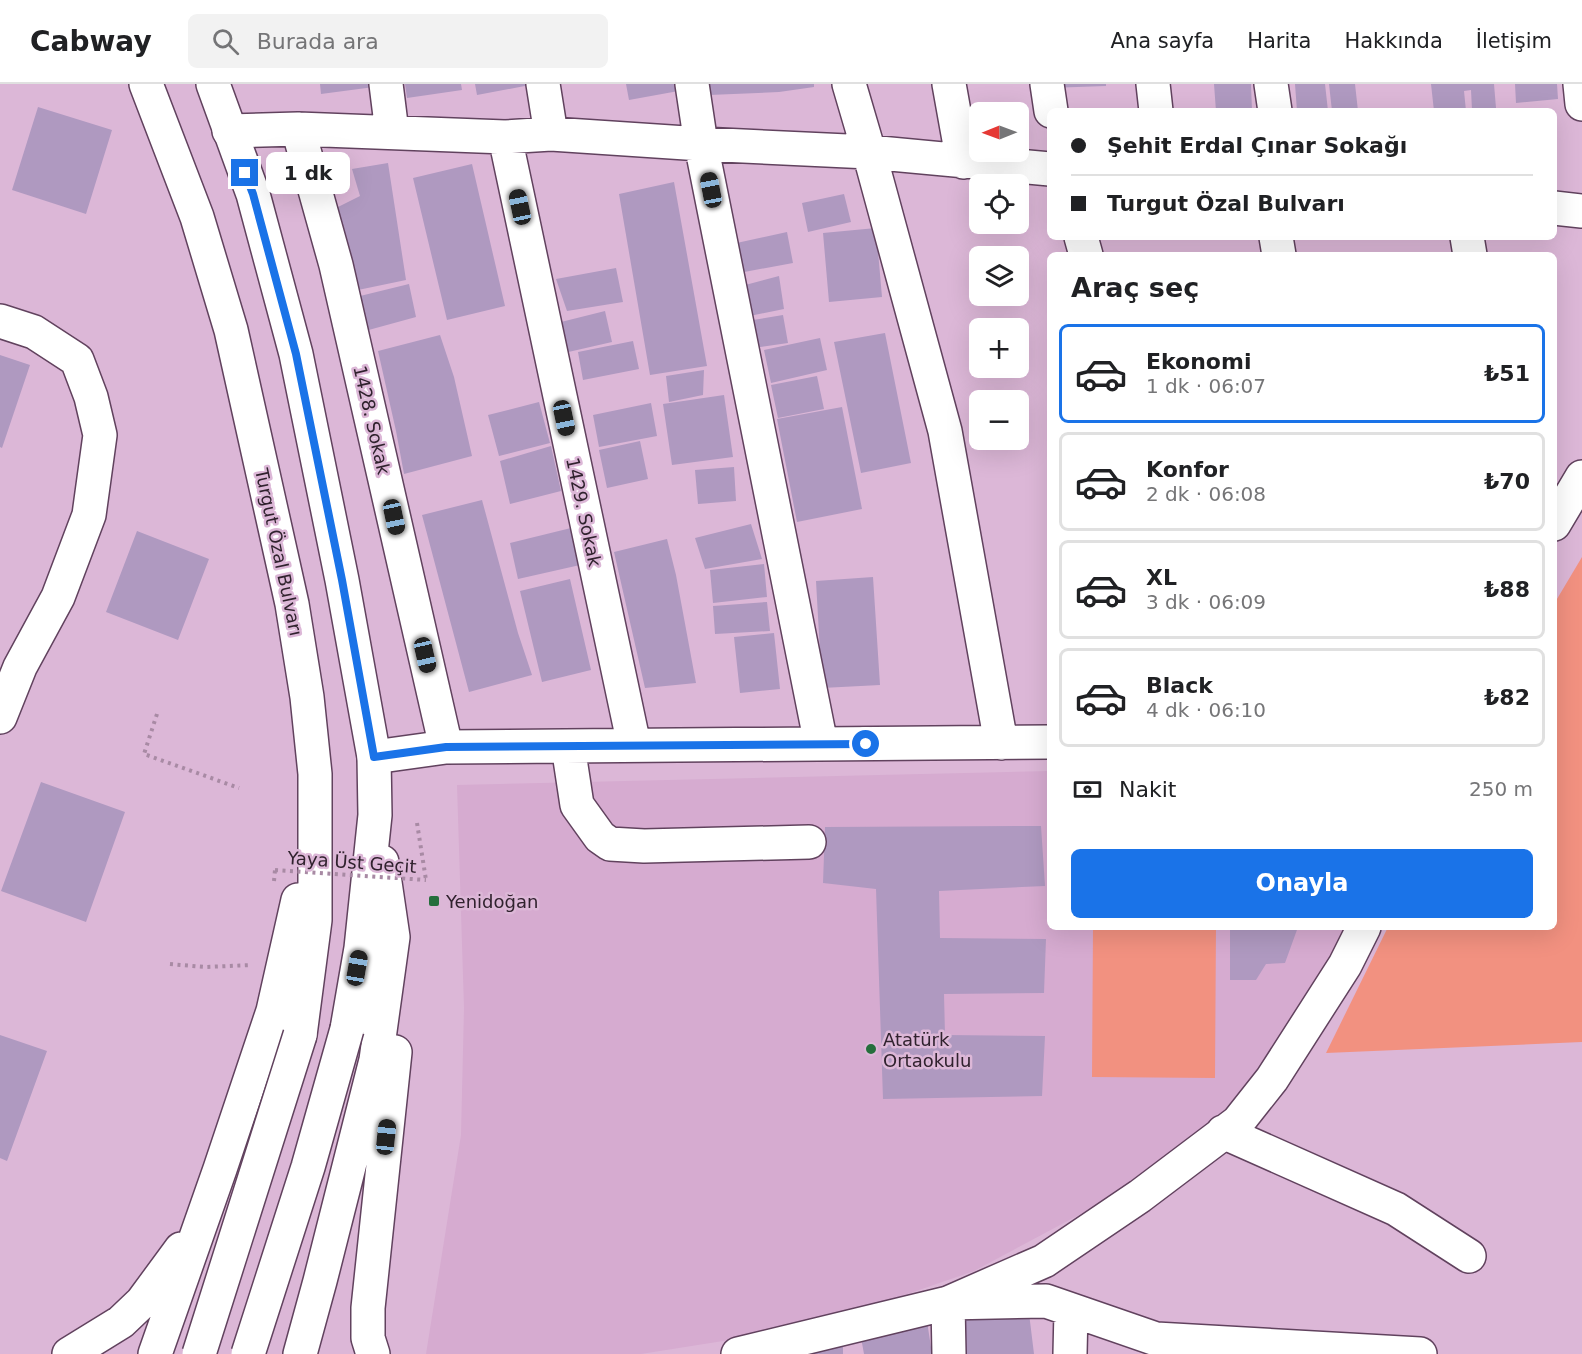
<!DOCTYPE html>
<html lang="tr">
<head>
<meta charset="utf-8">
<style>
	:root { --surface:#fff; --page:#f2f2f2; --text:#202124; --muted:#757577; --line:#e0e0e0; --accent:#1a73e8 }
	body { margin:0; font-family:"DejaVu Sans",sans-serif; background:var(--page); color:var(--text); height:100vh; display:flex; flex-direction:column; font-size:22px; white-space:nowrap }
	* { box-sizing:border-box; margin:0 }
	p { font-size:20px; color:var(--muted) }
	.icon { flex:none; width:33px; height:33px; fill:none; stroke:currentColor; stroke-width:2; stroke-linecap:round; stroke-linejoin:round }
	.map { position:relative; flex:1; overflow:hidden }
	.side { position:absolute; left:1047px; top:168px; width:510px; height:678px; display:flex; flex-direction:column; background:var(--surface); border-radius:9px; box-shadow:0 6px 24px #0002 }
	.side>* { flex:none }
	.top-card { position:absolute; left:1047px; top:24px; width:510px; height:132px; border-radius:9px; box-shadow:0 6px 24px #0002; display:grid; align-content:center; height:132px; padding:0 24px; background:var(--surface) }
	.needle { width:39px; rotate:269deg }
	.controls { position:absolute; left:969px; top:18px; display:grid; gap:12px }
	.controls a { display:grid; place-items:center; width:60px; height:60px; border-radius:9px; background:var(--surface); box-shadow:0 6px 24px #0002; font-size:30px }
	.end { position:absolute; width:27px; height:27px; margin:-14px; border:8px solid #1a73e8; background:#fff; box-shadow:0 0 0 3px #fff }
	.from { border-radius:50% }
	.bubble { position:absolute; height:42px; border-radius:9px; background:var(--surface); box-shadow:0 6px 24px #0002; font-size:20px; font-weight:700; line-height:42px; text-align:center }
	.car { position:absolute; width:18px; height:36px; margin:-18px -9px; border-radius:8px; box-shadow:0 0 4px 2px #0007; background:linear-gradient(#222 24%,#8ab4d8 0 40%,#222 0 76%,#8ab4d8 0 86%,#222 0) }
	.top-card b { display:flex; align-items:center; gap:21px; height:57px; font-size:22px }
	.top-card b+b { border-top:2px solid var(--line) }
	.top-card i { width:15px; height:15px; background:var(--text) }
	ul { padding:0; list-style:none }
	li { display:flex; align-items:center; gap:18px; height:99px; margin:0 12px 9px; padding:0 12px; border:3px solid var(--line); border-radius:9px }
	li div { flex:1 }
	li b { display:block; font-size:22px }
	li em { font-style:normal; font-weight:700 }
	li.on { border-color:var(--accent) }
	li>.icon { width:54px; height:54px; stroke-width:1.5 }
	h2 { padding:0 24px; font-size:27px; line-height:72px }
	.pay { display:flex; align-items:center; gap:15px; height:66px; padding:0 24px; font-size:22px }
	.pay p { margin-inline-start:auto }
	.primary-button { display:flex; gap:12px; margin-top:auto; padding:12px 24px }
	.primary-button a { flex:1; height:69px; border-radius:9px; background:var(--accent); color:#fff; font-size:24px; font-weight:700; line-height:69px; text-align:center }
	header { display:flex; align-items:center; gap:36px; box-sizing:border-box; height:84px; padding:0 30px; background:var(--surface); border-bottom:2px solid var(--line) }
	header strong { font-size:28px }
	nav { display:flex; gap:33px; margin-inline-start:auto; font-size:21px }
	.search { width:420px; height:54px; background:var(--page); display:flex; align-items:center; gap:15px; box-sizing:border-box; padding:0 21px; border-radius:9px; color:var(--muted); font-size:22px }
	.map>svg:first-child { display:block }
</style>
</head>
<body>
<header>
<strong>Cabway</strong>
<div class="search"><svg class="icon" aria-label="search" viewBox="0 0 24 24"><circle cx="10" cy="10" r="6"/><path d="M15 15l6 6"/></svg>Burada ara</div>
<nav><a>Ana sayfa</a><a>Harita</a><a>Hakkında</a><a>İletişim</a></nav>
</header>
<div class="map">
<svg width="1582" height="1270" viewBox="0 0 1582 1270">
	<rect width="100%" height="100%" fill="#dcb7d7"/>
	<path fill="#d6abd0" d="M1050 687V843H1359L1253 1005 1148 1094 974 1187 812 1243 641 1270H426L461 1051 464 924 457 701Z"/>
	<path fill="#f29180" d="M1582 473V958L1326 969 1388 843H1554V520Z
		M1093 843H1216L1215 994 1092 993Z"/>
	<path fill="#af99c0" d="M320 0H374V3L321 10Z
		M405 0H461L462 6 407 14Z
		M475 0H530V1L477 11Z
		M626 0H683L684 6 629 16Z
		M709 0H814V3L779 8 709 11Z
		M1048 0H1106V2L1048 4Z
		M1214 0H1251L1252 27H1216Z
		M1295 0H1325L1328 27H1297Z
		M1329 0H1355L1358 27H1332Z
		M1431 0H1494L1496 24 1472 26 1471 6 1464 7 1466 27H1434Z
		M1515 0H1557L1558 15 1516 19Z
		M38 23 112 46 86 130 12 106Z
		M388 79 406 196 358 206 334 125 360 112 352 85Z
		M472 80 505 222 447 236 413 94Z
		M674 98 707 282 650 291 619 110Z
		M844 110 851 138 808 148 802 119Z
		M876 144 882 213 829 218 823 149Z
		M787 148 793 179 739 189 732 160Z
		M616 184 623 218 567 227 556 195Z
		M779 192 784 225 740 234 734 204Z
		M409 200 416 233 365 247 356 213Z
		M605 227 612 258 564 269 557 239Z
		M783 231 788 259 753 264 747 237Z
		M885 249 911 379 861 389 834 258Z
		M440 251 454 293 472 372 404 390 396 347 378 267Z
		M820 254 827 286 771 299 764 266Z
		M633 257 639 285 583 296 578 268Z
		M0 271 30 281 2 364 0 363Z
		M704 286 703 311 669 318 666 292Z
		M817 292 824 325 778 334 771 301Z
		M724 311 733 373 672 381 663 320Z
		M539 318 550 359 499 372 488 331Z
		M651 319 657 352 599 363 593 331Z
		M842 323 862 425 797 438 777 335Z
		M640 357 648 395 607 404 599 366Z
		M551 362 561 407 510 420 500 377Z
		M734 383 736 417 698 420 695 386Z
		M482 416 518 549 532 591 469 608 422 431Z
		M751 440 762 475 705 485 695 454Z
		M571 444 580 481 518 495 510 459Z
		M137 447 209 475 178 556 106 528Z
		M667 455 676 491 696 599 645 604 614 468Z
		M764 480 767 513 713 519 710 486Z
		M873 493 880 601 822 604 816 497Z
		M570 495 591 586 542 598 520 507Z
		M767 518 770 547 715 550 713 522Z
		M774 549 780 605 740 609 734 553Z
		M41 698 125 728 86 838 1 807Z
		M1041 742 1045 802 939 807 940 854 1046 855 1044 909 944 910 945 951 1045 952 1042 1012 883 1015 876 805 823 799 825 743Z
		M1230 843H1298L1285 879 1266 880 1256 896H1230Z
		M0 951 47 967 7 1077 0 1074Z
		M1028 1221 1034 1270H964L959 1229Z
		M927 1237 932 1270H864L860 1248Z
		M843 1261V1270H791Z"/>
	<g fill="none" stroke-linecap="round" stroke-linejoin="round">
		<defs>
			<path id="minor" d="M386 0 392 48
				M543 0 551 50
				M692 0 701 60 821 660
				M849 0 869 68 945 347 1001 659
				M949 0 963 78
				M1047 0 1051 27
				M1153 0 1156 27
				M1271 0 1275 27
				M1580 0 1582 20
				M298 45 336 181 446 663
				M229 47 298 45 505 53 551 50 701 60 869 68 1050 85
				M505 53 634 661
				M1554 124 1582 127
				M1081 153 1086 171
				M1276 153 1279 171
				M1467 153 1470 171
				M0 237 34 248 77 276 91 313 100 351 89 431 58 513 20 583 0 633
				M1554 440 1582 393
				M568 662 577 721 600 753 610 760 644 762 809 758
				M374 673 446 663 1050 658
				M1223 1048 1396 1125 1469 1172
				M738 1270 948 1219 1044 1177 1140 1112 1238 1038 1272 995 1345 881 1364 843
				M949 1270 948 1219 1046 1217 1156 1255 1420 1270
				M1070 1270 1071 1226"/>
			<path id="major" d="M146 0 197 133 231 246 292 520 307 613 315 690V836L300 951
				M213 0 253 110 296 270 342 496 374 673 375 731 361 864 347 945
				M69 1270 121 1238 142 1218 181 1165
				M155 1270 220 1085 273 927 298 816
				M300 1270 320 1197 376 976 393 853 382 778
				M373 1270 368 1254V1224L395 968"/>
		</defs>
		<use href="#minor" stroke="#61425e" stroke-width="36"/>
		<use href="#major" stroke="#61425e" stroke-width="36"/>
		<path stroke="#a88aa4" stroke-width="4" stroke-dasharray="3 4.5" stroke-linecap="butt" d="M157 630 144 670 239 704
			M417 739 426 796
			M274 797 275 786
			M170 880 205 883 252 881"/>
		<use href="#minor" stroke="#fff" stroke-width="33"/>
		<use href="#major" stroke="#fff" stroke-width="33"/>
		<defs>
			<path id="major-bridge" d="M199 1270 300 951
				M248 1270 308 1083 347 945"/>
		</defs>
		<use href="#major-bridge" stroke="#61425e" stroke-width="36" stroke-linecap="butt"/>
		<path stroke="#a88aa4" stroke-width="4" stroke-dasharray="3 4.5" stroke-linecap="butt" d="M275 786 426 796"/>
		<use href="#major-bridge" stroke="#fff" stroke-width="33"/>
	</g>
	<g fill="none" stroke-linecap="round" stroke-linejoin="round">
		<path stroke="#1a73e8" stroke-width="8" d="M245 89 253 110 296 270 342 496 374 673 446 663 866 660"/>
	</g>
	<g fill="#256e3c" stroke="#dcb7d7" stroke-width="2">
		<rect x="428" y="811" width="12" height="12" rx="3"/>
		<circle cx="871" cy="965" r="6"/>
	</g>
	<g text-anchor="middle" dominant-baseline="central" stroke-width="5" stroke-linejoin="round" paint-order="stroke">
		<g font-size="18" fill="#30222e" stroke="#dcb7d7">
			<text transform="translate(372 336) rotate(77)">1428. Sokak</text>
			<text transform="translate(584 428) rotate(78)">1429. Sokak</text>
			<text transform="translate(279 468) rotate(78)">Turgut Özal Bulvarı</text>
			<text transform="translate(352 778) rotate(4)">Yaya Üst Geçit</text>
		</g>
		<g font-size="18" fill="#30222e" stroke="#dcb7d7" text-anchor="start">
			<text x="446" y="817">Yenidoğan</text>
			<text x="883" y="955">Atatürk<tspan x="883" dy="21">Ortaokulu</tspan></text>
		</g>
	</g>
</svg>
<div class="controls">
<a><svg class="needle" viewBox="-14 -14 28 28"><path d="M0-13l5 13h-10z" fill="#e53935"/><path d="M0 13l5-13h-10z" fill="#757577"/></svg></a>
<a><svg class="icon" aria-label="locate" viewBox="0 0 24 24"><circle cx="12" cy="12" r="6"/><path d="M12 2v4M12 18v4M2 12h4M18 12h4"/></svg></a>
<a><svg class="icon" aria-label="layers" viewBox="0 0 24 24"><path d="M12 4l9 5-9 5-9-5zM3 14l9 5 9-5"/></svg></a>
<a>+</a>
<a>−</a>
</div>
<i class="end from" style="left:866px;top:660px"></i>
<i class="end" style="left:245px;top:89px"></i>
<div class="bubble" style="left:266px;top:68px;width:84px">1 dk</div>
<i class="car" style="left:711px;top:106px;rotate:349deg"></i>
<i class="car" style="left:520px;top:123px;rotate:348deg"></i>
<i class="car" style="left:564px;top:334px;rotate:168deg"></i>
<i class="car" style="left:394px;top:433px;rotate:168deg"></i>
<i class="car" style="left:425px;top:571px;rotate:167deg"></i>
<i class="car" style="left:357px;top:884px;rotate:10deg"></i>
<i class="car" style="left:386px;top:1053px;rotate:6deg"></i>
<div class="top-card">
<b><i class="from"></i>Şehit Erdal Çınar Sokağı</b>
<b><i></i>Turgut Özal Bulvarı</b>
</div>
<section class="side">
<h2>Araç seç</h2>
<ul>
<li class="on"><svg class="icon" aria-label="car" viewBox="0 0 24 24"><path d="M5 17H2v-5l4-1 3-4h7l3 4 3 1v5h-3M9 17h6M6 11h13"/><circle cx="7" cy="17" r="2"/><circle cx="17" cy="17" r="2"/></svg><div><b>Ekonomi</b><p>1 dk · 06:07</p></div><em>₺51</em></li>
<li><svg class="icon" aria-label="car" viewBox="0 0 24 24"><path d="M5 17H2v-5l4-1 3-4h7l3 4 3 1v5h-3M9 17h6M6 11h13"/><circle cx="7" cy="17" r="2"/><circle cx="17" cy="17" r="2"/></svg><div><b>Konfor</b><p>2 dk · 06:08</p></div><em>₺70</em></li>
<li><svg class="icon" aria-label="car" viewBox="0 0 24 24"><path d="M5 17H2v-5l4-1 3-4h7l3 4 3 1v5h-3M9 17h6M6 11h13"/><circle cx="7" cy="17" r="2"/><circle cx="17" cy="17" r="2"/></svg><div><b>XL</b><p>3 dk · 06:09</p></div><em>₺88</em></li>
<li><svg class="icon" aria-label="car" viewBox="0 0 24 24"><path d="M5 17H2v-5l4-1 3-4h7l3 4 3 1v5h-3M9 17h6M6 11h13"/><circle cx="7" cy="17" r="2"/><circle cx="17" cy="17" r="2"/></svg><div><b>Black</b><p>4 dk · 06:10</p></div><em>₺82</em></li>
</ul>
<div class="pay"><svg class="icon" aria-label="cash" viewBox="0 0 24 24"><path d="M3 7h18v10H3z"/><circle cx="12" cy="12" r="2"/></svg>Nakit<p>250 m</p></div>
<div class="primary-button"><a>Onayla</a></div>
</section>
</div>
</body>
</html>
